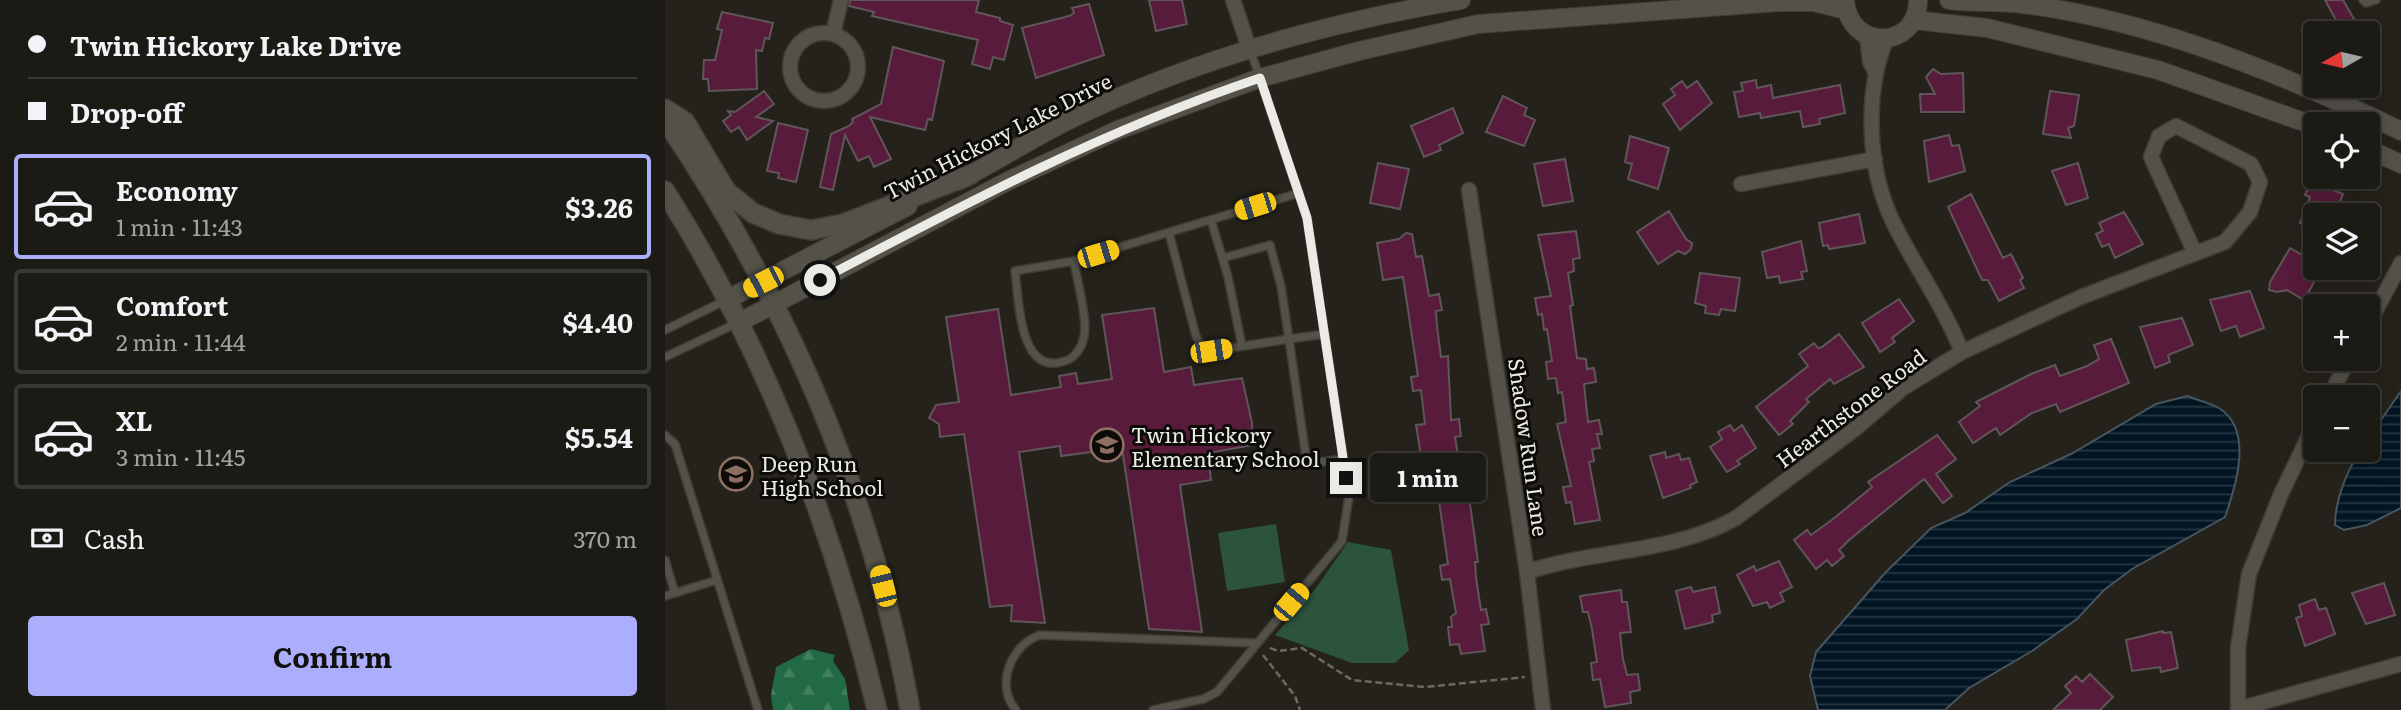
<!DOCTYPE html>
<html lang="en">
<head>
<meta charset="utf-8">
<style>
	:root { --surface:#1b1a14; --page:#282722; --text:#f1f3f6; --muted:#a0a1a0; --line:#393834; --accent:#abaffb }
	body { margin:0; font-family:Literata,serif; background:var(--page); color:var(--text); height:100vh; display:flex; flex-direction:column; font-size:26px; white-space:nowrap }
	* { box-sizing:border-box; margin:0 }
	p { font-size:23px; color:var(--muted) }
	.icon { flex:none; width:38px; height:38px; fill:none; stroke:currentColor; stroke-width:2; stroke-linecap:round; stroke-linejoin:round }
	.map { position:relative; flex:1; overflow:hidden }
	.side { display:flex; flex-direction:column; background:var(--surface); width:665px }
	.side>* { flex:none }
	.guide { display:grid; align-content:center; height:154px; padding:0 28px; background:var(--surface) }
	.needle { width:46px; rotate:262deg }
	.tools { position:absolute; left:1638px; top:21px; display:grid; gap:14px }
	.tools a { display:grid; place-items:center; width:77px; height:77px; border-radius:7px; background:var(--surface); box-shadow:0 4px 18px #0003,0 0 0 2px var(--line); font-size:35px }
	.end { position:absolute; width:32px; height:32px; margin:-16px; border:9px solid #ebeae4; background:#111; box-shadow:0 0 0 4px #111 }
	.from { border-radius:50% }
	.bubble { position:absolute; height:49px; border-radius:7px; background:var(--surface); box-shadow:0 4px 18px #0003,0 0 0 2px var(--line); font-size:23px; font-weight:700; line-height:49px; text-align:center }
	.car { position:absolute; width:21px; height:42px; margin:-21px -10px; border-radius:9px; box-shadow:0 0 5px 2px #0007; background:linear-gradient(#f5c518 24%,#345 0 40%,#f5c518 0 76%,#345 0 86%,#f5c518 0) }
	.guide b { display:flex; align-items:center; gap:24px; height:66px; font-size:26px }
	.guide b+b { border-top:2px solid var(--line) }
	.guide i { width:18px; height:18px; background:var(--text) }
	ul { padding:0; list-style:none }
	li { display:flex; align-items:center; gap:21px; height:105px; margin:0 14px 10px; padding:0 14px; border:4px solid var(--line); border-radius:7px }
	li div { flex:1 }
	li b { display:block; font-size:26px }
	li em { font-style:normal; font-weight:700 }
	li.current { border-color:var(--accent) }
	li>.icon { width:63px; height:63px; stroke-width:1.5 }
	.pay { display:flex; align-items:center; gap:18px; height:77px; padding:0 28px; font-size:26px }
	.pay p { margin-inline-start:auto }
	.cta { display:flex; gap:14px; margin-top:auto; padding:14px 28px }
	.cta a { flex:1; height:80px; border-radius:7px; background:var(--accent); color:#111; font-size:28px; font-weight:700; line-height:80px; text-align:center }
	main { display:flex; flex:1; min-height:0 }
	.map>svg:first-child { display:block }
</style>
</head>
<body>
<main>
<section class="side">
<div class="guide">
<b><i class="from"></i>Twin Hickory Lake Drive</b>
<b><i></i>Drop-off</b>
</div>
<ul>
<li class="current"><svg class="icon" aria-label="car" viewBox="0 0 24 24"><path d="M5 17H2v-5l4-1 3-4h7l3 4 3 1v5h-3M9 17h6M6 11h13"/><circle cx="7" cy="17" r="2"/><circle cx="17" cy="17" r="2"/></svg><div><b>Economy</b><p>1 min · 11:43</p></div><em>$3.26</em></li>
<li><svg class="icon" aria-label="car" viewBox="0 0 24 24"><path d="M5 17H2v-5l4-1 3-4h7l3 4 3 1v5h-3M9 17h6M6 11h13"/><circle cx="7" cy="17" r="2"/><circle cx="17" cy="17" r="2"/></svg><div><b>Comfort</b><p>2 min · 11:44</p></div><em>$4.40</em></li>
<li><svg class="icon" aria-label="car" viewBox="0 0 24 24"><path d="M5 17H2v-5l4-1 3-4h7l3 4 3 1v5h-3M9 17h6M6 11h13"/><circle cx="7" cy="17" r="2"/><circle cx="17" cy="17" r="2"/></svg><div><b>XL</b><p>3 min · 11:45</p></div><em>$5.54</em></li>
</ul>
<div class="pay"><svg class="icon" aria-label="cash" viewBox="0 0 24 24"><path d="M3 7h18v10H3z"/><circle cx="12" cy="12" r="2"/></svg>Cash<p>370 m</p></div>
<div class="cta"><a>Confirm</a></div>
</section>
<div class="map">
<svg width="1736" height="710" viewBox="0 0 1736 710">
	<defs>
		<pattern id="forest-firs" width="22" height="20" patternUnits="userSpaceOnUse" patternTransform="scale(1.75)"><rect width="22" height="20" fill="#216a43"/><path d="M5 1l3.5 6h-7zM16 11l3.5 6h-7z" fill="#417f5e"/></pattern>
		<pattern id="water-rules" width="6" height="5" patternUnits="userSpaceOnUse" patternTransform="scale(1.75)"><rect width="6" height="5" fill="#021523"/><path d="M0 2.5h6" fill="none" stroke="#273743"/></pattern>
	</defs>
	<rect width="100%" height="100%" fill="#24221a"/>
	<path fill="url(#forest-firs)" d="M146 649 170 655 168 661 180 679 185 710H108L106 695 111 667Z"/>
	<path fill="#2c533b" d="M611 524 620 582 562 591 553 533Z
		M683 542 726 550 744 650 730 663H687L610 635 651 588Z"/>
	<path fill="url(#water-rules)" stroke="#48555d" stroke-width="2" d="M1736 391V508L1702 525 1679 530 1670 525C1670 500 1682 470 1696 450H1703V439Z
		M1522 396C1532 400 1545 403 1554 408 1589 430 1571 486 1560 517L1467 569 1439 590 1412 619 1367 651 1304 688 1280 710H1153L1145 676 1151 652 1220 573 1266 528 1300 513 1345 482 1406 454 1491 404Z"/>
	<path fill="#581b3b" stroke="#60565a" stroke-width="2" d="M185 0H314L311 12 335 18V21L348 25 339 60 328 57 325 69 307 64 313 40 207 16 209 12 184 6Z
		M484 0H517L522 24 491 31Z
		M1660 0H1678L1697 33H1678Z
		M424 4 439 55 371 78 357 28 404 16 409 13 407 8Z
		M57 12 108 23 104 39 100 38 97 51 91 50 92 89 44 91 43 79H38L39 60H50L57 30 52 29Z
		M228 47 279 61 267 120 263 119 260 130 205 117 226 159 209 167 204 156 193 161 180 135 168 190 155 187 166 134 184 126 188 122 187 119 216 104Z
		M1268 69 1276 74 1298 73 1299 112H1256L1255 94H1270L1261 77Z
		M1091 80 1092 88 1106 85 1108 98 1175 85 1180 113 1154 119 1155 124 1138 127 1135 111 1096 118 1095 113 1074 117 1069 92 1078 91 1076 83Z
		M1017 81 1022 88 1032 81 1047 103 1015 130 998 104 1010 95 1006 89Z
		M99 91 109 104 91 117 108 121 82 140 74 127 66 132 58 121 66 115 63 111 70 112Z
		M1385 91 1414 95 1409 126 1403 128 1406 138 1378 134Z
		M838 96 862 108 859 115 870 120 859 146 821 132Z
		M788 108 798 133 774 145 776 150 759 157 746 126Z
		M113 123 143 130 131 182 113 178 114 173 102 171Z
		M1284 135 1287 146 1294 145 1300 171 1264 182 1259 141Z
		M965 136 1004 148 993 189 963 179 967 164 960 162Z
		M900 159 908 201 878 206 869 164Z
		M713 163 744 169 735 209 705 203Z
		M1413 163 1423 198 1401 205 1387 171Z
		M1646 181 1678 194 1670 215H1650V229L1635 223 1645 197 1640 195Z
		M1306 194 1338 258 1346 254 1358 278 1355 280 1359 288 1334 301 1323 280H1317L1283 207Z
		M1004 211 1021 239 1027 243 1026 249 1020 254 1013 251 993 264 972 232Z
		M1459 212 1478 244 1450 258 1444 244 1437 247 1431 234 1438 231 1434 223Z
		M1194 214 1200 243 1164 249 1163 245 1158 246 1154 223Z
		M911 231 915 258 908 259 909 271 903 273 908 305 905 306 912 358 921 359 922 369 929 368 931 382 919 384 923 422 934 420 937 434H932L935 448 927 449 929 461 924 462 935 520 910 524 906 502 901 503 898 487 906 486 892 424 901 422 897 392 893 393 891 378 883 379 881 362 887 361 882 329 879 330 877 314 873 315 870 298 886 296 873 235Z
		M741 233 747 234 751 257 757 256 764 296 774 294 777 310 771 311 772 326 776 357 783 356 786 420 794 419 796 436 790 437 794 461 757 463 751 425 760 424 756 390 748 391 746 377 753 376 738 277 718 280 712 243 734 239Z
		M1136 241 1142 271 1136 272 1138 279 1115 283 1114 276 1102 278 1097 252Z
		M1625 248 1650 262V268H1657L1639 300 1622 290 1612 292 1604 290 1605 282Z
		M1035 273 1075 278 1070 311 1056 309 1054 315 1040 313 1041 306 1030 303Z
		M1585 291 1599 328 1575 337 1571 326 1556 331 1545 300Z
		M1234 299 1249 321 1227 338 1230 342 1215 352 1197 323Z
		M489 308 499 372 526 367 529 385 577 378 587 423 588 445 543 453 546 480 515 485 537 632 484 629 457 448 396 456 395 446 354 452 380 623 346 621 347 605 325 607 299 434 275 437 274 424 264 418 271 405 294 402 281 317 333 309 346 395 396 387 394 376 411 373 413 384 447 379 437 315Z
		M1517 318 1528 345 1503 355 1505 362 1490 368 1475 327Z
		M1174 334 1199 367 1169 384 1165 379 1141 399 1144 402 1125 421 1128 424 1114 435 1091 407 1143 366 1134 354 1149 343 1153 348 1157 347Z
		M1446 339 1464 383 1395 412 1391 404 1367 413 1335 435 1331 428 1308 443 1294 422 1315 406 1311 402 1366 374 1390 365 1395 376 1422 366 1434 359 1429 345Z
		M1065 425 1069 431 1077 425 1091 448 1072 461 1075 464 1062 472 1045 447 1057 439 1053 432Z
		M1272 435 1291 459 1271 474 1287 496 1278 503 1259 479 1184 540 1174 550 1179 556 1167 566 1162 560 1151 569 1129 540 1142 530 1146 535 1168 519 1207 487 1203 482Z
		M1000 452 1001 458 1014 454 1016 460 1024 458 1032 482 1025 485 1026 488 998 498 985 456Z
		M802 482 813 562H810L811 578 816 610 821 609 824 624 816 625 820 651 796 654 794 644 785 645 783 627H787L786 617 791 613 785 579 777 580 775 566 783 564 772 487Z
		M1114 561 1127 587 1115 593 1119 601 1105 608 1102 602 1088 606 1072 575 1089 566 1091 571Z
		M1719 583 1730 615 1701 624 1687 593Z
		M1026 587 1028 592 1050 587 1055 613 1047 615 1048 622 1020 629 1011 591Z
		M956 590 957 602H962L966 632 955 633 958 659 962 675 973 674 975 690 965 692 966 703 940 707 935 679 928 680 926 663 932 662 927 629 923 612H918L915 596Z
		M1650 599 1654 610 1661 608 1670 634 1640 646 1631 618 1637 616 1634 605Z
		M1498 631V633L1506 632 1513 668 1496 672 1495 667 1467 671 1461 640Z
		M1425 674 1448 697 1435 710H1388L1406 693 1400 686 1411 676 1417 682Z"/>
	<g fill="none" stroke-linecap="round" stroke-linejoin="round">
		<defs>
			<path id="service" d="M1698 0 1701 3 1711 0
				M546 220 563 277 577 346
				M504 233 531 336 537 347 546 351 624 339 616 286 605 245 558 258
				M409 261C412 281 423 319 419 337 417 347 410 358 400 361 353 377 354 298 350 271L409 261 634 193
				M0 330 59 301
				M660 334 624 339 642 464 678 459
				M0 357 72 323
				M0 435 10 444 93 710
				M0 560 10 593 52 580
				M0 596 10 593
				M351 710C329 685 347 644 375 635L592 643
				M488 710 538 699 552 692 677 541 684 496 642 218 586 52"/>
			<path id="minor" d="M568 0 585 51
				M125 67a34 34 0 1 1 68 0a34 34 0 1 1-68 0Z
				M168 34 176 0
				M1202 36 1205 62 1210 71
				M1222 38C1199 92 1202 170 1229 224 1251 268 1279 307 1297 352
				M1076 184 1210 159
				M804 190 862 572 878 710
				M1703 325 1736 263
				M1664 397 1684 359
				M862 572C930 549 1007 554 1071 518L1190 429 1238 388 1297 352 1416 297 1560 242 1585 212 1595 182 1586 164 1511 126 1494 136 1486 157 1530 253
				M1573 709 1736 664
				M1573 710V648L1584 574 1616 494 1650 423"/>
			<path id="tertiary" d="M1180 0C1184 52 1253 50 1253 0
				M1284 0C1308 3 1333 1 1358 4 1489 21 1618 74 1736 131
				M1249 20 1322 28 1493 70 1650 126
				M1703 149 1736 164
				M293 181C333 161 370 136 410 117 531 59 665 22 796 0
				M63 299 243 206
				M75 322 345 180 453 130 595 78 694 51 813 24 1116 2H1149L1181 10"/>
			<path id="secondary" d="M0 109 20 122 61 191 88 213 114 224 146 230 178 224 305 175
				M0 119C121 298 207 497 245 710
				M0 191C101 351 168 526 212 710"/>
		</defs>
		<use href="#service" stroke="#3e3c36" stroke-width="10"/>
		<use href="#minor" stroke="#3e3c36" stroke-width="17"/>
		<use href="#tertiary" stroke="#3e3c36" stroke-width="20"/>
		<use href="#secondary" stroke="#3e3c36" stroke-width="22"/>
		<path stroke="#6b6962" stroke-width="2.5" stroke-dasharray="7 3.5" stroke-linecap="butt" d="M605 648 613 651 637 648 687 680 760 687 860 677
			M598 655 630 696 635 710"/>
		<use href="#service" stroke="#535148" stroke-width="7"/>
		<use href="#minor" stroke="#535148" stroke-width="14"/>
		<use href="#tertiary" stroke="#535148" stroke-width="18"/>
		<use href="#secondary" stroke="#535148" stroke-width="19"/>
	</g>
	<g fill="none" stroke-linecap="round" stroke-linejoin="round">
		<path stroke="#ebeae4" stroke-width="9" d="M155 280C301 203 437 131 595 78L642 218 681 478"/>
	</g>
	<defs>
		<symbol id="school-ring" viewBox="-11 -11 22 22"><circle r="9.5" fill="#0c0b08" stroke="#8d6e63" stroke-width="1.5"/><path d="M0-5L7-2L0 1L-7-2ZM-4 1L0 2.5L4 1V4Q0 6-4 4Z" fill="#8d6e63"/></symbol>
	</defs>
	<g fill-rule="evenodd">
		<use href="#school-ring" x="423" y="426" width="38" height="38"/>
		<use href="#school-ring" x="52" y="455" width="38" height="38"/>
	</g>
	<g text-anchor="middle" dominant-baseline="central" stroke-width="6" stroke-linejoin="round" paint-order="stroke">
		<g font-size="21" fill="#ebeae4" stroke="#0c0b08">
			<text transform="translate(332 135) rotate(-27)">Twin Hickory Lake Drive</text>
			<text transform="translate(1185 407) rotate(-37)">Hearthstone Road</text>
			<text transform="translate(865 447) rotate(82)">Shadow Run Lane</text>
		</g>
		<g font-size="21" fill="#ebeae4" stroke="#0c0b08" text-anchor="start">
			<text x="466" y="433">Twin Hickory<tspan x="466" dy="24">Elementary School</tspan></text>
			<text x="96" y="462">Deep Run<tspan x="96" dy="24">High School</tspan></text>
		</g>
	</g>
</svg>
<div class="tools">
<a><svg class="needle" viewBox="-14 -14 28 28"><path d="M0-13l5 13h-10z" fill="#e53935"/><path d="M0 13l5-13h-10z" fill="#a0a1a0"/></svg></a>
<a><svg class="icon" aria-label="locate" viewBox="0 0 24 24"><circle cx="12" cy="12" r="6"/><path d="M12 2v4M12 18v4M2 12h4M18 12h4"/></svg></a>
<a><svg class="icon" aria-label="layers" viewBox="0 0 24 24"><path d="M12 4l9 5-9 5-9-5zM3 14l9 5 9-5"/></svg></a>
<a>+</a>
<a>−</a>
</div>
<i class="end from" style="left:155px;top:280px"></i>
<i class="end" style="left:681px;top:478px"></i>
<div class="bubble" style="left:705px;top:453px;width:116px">1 min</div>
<i class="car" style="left:590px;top:206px;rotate:253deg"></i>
<i class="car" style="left:433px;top:254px;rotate:73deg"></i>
<i class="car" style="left:98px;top:282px;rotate:243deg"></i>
<i class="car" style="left:546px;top:351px;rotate:81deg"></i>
<i class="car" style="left:218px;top:586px;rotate:346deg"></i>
<i class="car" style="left:626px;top:602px;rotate:40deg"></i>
</div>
</main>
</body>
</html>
